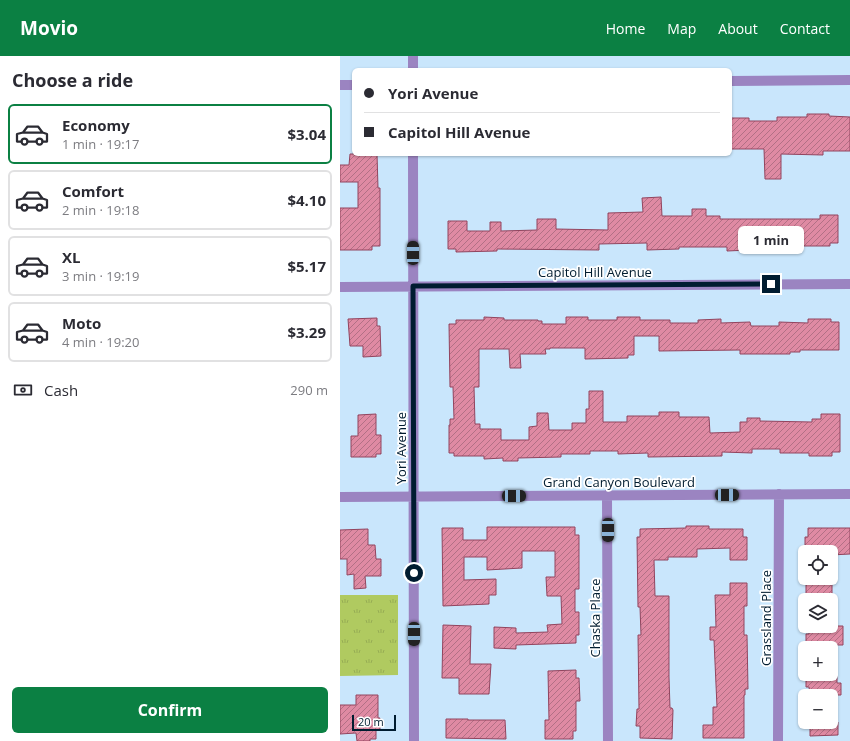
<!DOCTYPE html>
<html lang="en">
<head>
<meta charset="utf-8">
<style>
	:root { --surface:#fff; --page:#f7f7f7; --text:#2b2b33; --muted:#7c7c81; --line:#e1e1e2; --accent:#0b8043 }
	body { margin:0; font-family:"Open Sans",sans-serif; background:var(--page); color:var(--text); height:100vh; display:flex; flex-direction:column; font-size:15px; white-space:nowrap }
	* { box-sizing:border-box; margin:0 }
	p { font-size:13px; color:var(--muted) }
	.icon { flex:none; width:22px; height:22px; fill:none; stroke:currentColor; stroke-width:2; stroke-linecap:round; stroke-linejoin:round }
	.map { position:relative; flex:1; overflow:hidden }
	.side { display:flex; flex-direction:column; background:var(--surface); width:340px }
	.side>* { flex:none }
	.top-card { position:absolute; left:12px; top:12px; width:380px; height:88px; border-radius:6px; box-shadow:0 1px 3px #0004; display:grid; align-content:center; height:88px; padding:0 12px; background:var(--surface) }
	.buttons { position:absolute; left:458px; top:489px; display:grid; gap:8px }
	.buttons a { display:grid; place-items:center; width:40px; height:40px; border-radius:6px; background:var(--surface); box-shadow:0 1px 3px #0004; font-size:20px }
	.scale { position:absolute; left:12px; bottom:10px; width:44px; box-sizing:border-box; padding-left:4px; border:2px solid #001c30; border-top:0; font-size:11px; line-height:14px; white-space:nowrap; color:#001c30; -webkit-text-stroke:3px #fff; paint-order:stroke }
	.end { position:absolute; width:18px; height:18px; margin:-9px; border:5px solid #001c30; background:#fff; box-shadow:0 0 0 2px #fff }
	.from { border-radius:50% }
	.bubble { position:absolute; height:28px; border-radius:6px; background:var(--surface); box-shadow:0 1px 3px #0004; font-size:13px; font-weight:700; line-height:28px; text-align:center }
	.car { position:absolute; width:12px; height:24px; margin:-12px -6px; border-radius:5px; box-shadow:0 0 3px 1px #0007; background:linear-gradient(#222 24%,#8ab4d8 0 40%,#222 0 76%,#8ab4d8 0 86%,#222 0) }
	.top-card b { display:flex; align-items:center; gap:14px; height:38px; font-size:15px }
	.top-card b+b { border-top:1px solid var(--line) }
	.top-card i { width:10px; height:10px; background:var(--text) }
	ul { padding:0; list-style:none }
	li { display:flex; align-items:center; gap:12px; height:60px; margin:0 8px 6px; padding:0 4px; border:2px solid var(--line); border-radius:6px }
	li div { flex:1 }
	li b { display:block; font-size:15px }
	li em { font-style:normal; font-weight:700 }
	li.current { border-color:var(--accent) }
	li>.icon { width:36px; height:36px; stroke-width:1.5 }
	h2 { padding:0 12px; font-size:18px; line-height:48px }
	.pay { display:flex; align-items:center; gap:10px; height:44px; padding:0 12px; font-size:15px }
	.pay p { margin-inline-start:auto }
	.action { display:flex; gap:8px; margin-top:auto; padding:8px 12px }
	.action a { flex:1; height:46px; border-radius:6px; background:var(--accent); color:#fff; font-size:16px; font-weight:700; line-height:46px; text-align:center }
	header { display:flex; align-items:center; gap:24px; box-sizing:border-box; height:56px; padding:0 20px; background:var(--accent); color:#fff }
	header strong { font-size:19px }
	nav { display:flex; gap:22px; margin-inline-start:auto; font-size:14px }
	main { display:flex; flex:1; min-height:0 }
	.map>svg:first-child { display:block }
</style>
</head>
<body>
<header>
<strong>Movio</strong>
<nav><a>Home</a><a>Map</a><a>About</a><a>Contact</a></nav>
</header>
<main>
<section class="side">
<h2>Choose a ride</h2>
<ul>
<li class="current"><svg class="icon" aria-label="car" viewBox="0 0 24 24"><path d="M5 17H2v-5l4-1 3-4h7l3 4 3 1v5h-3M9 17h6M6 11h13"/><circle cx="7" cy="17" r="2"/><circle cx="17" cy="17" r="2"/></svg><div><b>Economy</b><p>1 min · 19:17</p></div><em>$3.04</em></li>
<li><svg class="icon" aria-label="car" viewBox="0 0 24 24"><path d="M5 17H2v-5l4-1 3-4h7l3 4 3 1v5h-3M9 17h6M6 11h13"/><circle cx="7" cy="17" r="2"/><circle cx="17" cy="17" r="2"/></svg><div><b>Comfort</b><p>2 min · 19:18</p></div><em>$4.10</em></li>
<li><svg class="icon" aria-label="car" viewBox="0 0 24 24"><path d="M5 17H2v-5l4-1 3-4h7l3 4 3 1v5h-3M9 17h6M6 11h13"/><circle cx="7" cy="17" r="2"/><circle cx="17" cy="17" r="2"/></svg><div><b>XL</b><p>3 min · 19:19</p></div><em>$5.17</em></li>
<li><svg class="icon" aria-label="car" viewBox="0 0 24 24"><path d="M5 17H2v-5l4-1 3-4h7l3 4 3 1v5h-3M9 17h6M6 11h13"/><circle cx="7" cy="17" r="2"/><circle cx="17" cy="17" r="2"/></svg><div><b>Moto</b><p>4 min · 19:20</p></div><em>$3.29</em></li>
</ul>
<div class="pay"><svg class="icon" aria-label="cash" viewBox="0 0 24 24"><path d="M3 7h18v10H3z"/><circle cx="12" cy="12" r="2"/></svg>Cash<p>290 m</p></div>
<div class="action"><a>Confirm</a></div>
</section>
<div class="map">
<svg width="510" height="685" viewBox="0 0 510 685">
	<defs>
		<pattern id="grass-tufts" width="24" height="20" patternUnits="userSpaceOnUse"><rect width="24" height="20" fill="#b0ca60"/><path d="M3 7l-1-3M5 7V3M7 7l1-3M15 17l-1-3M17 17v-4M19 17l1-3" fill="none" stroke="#96ad54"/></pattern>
		<pattern id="building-hatch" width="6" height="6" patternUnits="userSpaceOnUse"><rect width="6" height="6" fill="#df8aa3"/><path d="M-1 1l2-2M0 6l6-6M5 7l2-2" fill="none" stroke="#b27085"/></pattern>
	</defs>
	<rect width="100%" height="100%" fill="#c9e6fc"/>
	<path fill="url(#grass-tufts)" d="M0 539H58V619L0 620Z"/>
	<path fill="url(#building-hatch)" stroke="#92445e" d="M467 58H489V60L510 61V95H483V99L441 98V123H425L424 93H390V62H409V65H437V61H467Z
		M10 98H37L38 132H40V190H32V194H0V152H18V126H0V109H9Z
		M321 141 322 160H352V153H366V160H380V163H480V159H498V187H490V190H461V193H438L437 191 430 190 410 191 409 194 387 195V191H339V193L307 194V187L259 188V194L157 193V195L116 196V193H108V165H127V175H150V166H161V175L197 174V163H216V173L268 174V157L303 156 302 142Z
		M144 261 164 262V264H198V265H202V268H226V261H248V264H277V261H300V264H330V267H358V264L381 263V267L410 266 411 270H439V266L468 267V263H491V266H499V294H460V296H450V298H400V294L319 295V280H294V299H288V302L245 303V292H210V293H205L206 298H180L181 312H170L169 293H139V331H134L135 368H140V373H161V384H189V371L197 370V357H208L209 374H232V367H246V353H249V335H263V366H287V360H319V356H339V361H369L370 377 400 376V366H407V362H420V365L472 366V363H481V358H500V396H492V400H469V397H440V393H412V397L382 396V400L308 401V397L278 398V395H250V398H221V401L178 402V405H163V402L144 403V400H114V397H109V369H110V363H114L113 331H110L109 268H116V264H144Z
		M37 262V270H40L41 300 23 301V290H10L8 263Z
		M36 358V379H41V398H36V401H11V380H18V359Z
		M346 470H369V473H403V481H407V504H390V492L357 493V501H328V504H314L315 540H329V621L330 652H332L333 654 332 683 300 682V670H296L297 653H299L298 579H301L300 551H298L297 481H300V473L346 472Z
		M147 471H235V479H239V533H235V556H239V579H236V587L176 589V593L154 592V571L176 572V577L208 576 207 569 222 568 221 540H207L206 521H215V495H182V512L147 514V501H124V524L156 523V539H149V548L103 550 102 472H123V484H147Z
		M468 472H510V498L491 499V496H465V481H468Z
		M28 473V489H35L36 503H41V520H25L26 532 14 533V518L7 519V503H0V474Z
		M390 527H407V550H404V579H407L408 633H405V639H404V682H363V669H373V651H377L374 584H370V571H376L375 539H390Z
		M466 527H492V544H466Z
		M103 569 131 570 130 608H151L149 638H119V622H102Z
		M469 570H503V589H492V592H466V578H469Z
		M236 614V622H239L240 645H236V675H233V683H205V664H209L208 615Z
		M466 618H493V620H497V627H501V639H470L469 631H466Z
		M16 639H38V662H40V673L36 674V683H30V685H17L16 677 0 678V649H16Z
		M106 663H128V664H165L166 683 106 682Z
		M470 666H498V679L470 680Z"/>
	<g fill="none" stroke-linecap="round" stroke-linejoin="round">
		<path stroke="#9b84c1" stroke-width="10" d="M73 14V0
			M390 25 510 24
			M0 29H14
			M73 98 74 685
			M0 231 510 228
			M267 439 268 685
			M0 441 510 438
			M438 685 439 438"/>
	</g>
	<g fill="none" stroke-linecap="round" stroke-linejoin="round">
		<path stroke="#001c30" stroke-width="5" d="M74 517 73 230 431 228"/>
	</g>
	<g text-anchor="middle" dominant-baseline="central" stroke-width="3.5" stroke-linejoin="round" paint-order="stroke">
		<g font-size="13" fill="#001c30" stroke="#fff">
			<text x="255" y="216">Capitol Hill Avenue</text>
			<text transform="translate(61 392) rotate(-90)">Yori Avenue</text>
			<text x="279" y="426">Grand Canyon Boulevard</text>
			<text transform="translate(255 562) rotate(-90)">Chaska Place</text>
			<text transform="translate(426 562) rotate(-90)">Grassland Place</text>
		</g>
	</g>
</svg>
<div class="buttons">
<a><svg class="icon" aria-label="locate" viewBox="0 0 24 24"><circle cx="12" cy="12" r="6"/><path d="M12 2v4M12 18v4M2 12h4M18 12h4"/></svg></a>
<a><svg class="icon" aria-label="layers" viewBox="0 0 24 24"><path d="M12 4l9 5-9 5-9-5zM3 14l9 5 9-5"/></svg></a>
<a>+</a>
<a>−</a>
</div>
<div class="scale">20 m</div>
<i class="end from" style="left:74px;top:517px"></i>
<i class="end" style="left:431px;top:228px"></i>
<div class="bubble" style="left:398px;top:170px;width:66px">1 min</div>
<i class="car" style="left:73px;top:197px;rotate:0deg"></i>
<i class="car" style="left:387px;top:439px;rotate:90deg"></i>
<i class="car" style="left:174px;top:440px;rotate:90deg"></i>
<i class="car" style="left:268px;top:474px;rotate:180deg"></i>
<i class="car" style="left:74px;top:578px;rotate:180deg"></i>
<div class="top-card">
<b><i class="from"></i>Yori Avenue</b>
<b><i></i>Capitol Hill Avenue</b>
</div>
</div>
</main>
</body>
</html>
